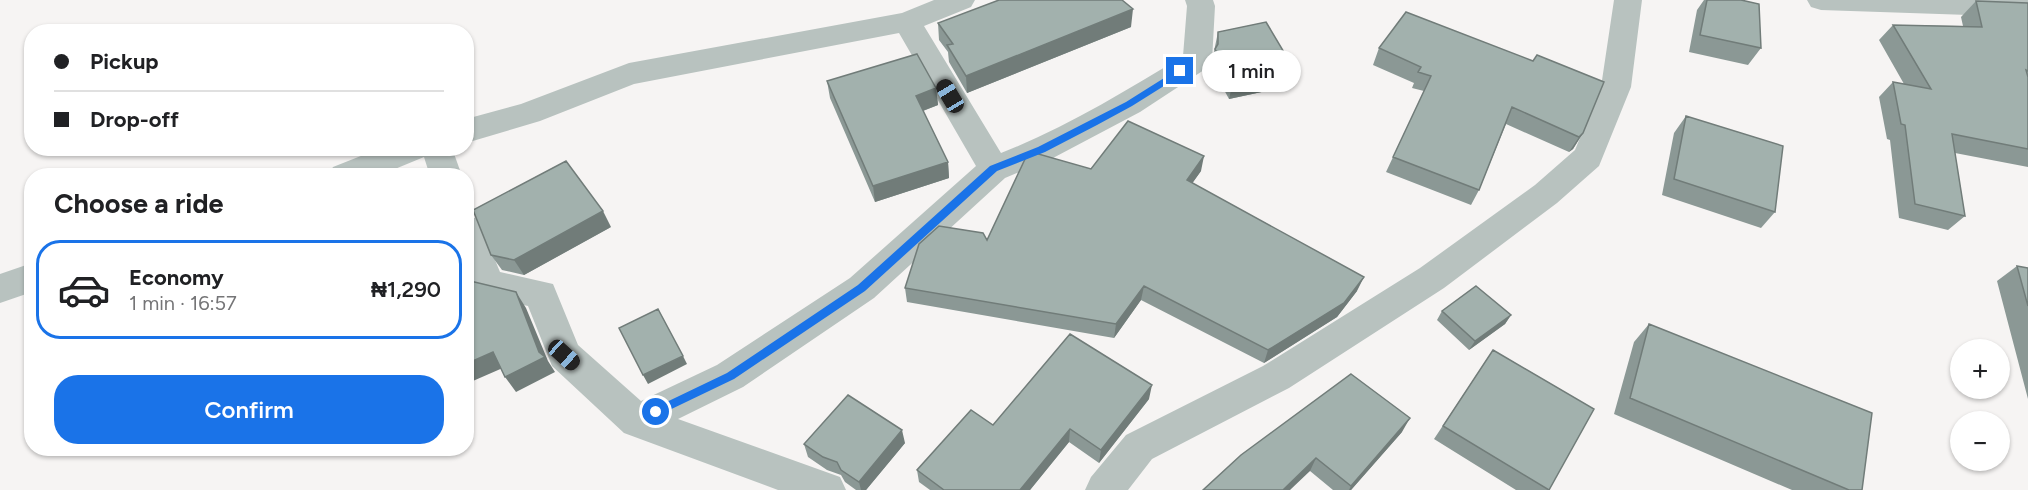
<!DOCTYPE html>
<html lang="en">
<head>
<meta charset="utf-8">
<style>
	:root { --surface:#fff; --page:#f6f6f6; --text:#202124; --muted:#757577; --line:#e0e0e0; --accent:#1a73e8 }
	body { margin:0; font-family:Figtree,sans-serif; background:var(--page); color:var(--text); height:100vh; display:flex; flex-direction:column; font-size:22px; white-space:nowrap }
	* { box-sizing:border-box; margin:0 }
	p { font-size:20px; color:var(--muted) }
	.icon { flex:none; width:33px; height:33px; fill:none; stroke:currentColor; stroke-width:2; stroke-linecap:round; stroke-linejoin:round }
	.map { position:relative; flex:1; overflow:hidden }
	.side { position:absolute; left:24px; top:168px; width:450px; height:288px; display:flex; flex-direction:column; background:var(--surface); border-radius:24px; box-shadow:0 2px 4px #0004 }
	.side>* { flex:none }
	.guide { position:absolute; left:24px; top:24px; width:450px; height:132px; border-radius:24px; box-shadow:0 2px 4px #0004; display:grid; align-content:center; height:132px; padding:0 30px; background:var(--surface) }
	.buttons { position:absolute; left:1950px; top:339px; display:grid; gap:12px }
	.buttons a { display:grid; place-items:center; width:60px; height:60px; border-radius:50%; background:var(--surface); box-shadow:0 2px 4px #0004; font-size:30px }
	.end { position:absolute; width:27px; height:27px; margin:-14px; border:8px solid #1a73e8; background:#fff; box-shadow:0 0 0 3px #fff }
	.from { border-radius:50% }
	.bubble { position:absolute; height:42px; border-radius:21px; background:var(--surface); box-shadow:0 2px 4px #0004; font-size:20px; font-weight:600; line-height:42px; text-align:center }
	.car { position:absolute; width:18px; height:36px; margin:-18px -9px; border-radius:8px; box-shadow:0 0 4px 2px #0007; background:linear-gradient(#222 24%,#8ab4d8 0 40%,#222 0 76%,#8ab4d8 0 86%,#222 0) }
	.guide b { display:flex; align-items:center; gap:21px; height:57px; font-size:22px }
	.guide b+b { border-top:2px solid var(--line) }
	.guide i { width:15px; height:15px; background:var(--text) }
	ul { padding:0; list-style:none }
	li { display:flex; align-items:center; gap:18px; height:99px; margin:0 12px 9px; padding:0 18px; border:3px solid var(--line); border-radius:24px }
	li div { flex:1 }
	li b { display:block; font-size:22px }
	li em { font-style:normal; font-weight:600 }
	li.active { border-color:var(--accent) }
	li>.icon { width:54px; height:54px; stroke-width:1.5 }
	h2 { padding:0 30px; font-size:27px; line-height:72px }
	.button { display:flex; gap:12px; margin-top:auto; padding:12px 30px }
	.button a { flex:1; height:69px; border-radius:24px; background:var(--accent); color:#fff; font-size:24px; font-weight:600; line-height:69px; text-align:center }
	.map>svg:first-child { display:block }
</style>
</head>
<body>
<div class="map">
<svg width="2028" height="490" viewBox="0 0 2028 490">
	<rect width="100%" height="100%" fill="#f6f4f3"/>
	<g fill="none" stroke-linecap="round" stroke-linejoin="round">
		<path fill="#b8c2bf" fill-rule="evenodd" d="M934 0H975L971 7 924 26 1001 153C1065 128 1124 92 1183 56L1187 6 1185 0H1213L1215 6 1212 61 1207 68 1140 112 1053 158 1005 178 874 298 743 387 678 419 840 477 846 490H778L624 433 552 366 528 306 476 294 466 272V215L478 219 500 272 553 284 578 345 641 401 717 365 850 278 976 166 899 33 634 84 540 121 466 143V119L521 104 629 63 902 13Z
			M1614 0H1642L1631 87 1599 166 1557 203 1444 288 1289 388 1152 459 1128 490H1085L1091 477 1126 435 1263 366 1420 268 1535 185 1575 150 1601 87Z
			M1807 0H2028V17L1821 10 1811 7Z
			M381 148H452L462 176H430L424 157 378 176H328L333 167Z
			M32 263V292L0 303V274Z"/>
	</g>
	<path fill="#8b9895" d="M1704 0H1741L1761 48 1748 65 1689 52 1697 10Z
		M1976 1 2028 3V167L1955 153 1965 216 1948 230 1899 218 1890 140 1887 139 1879 97 1893 82 1904 84 1879 40 1893 25 1963 26 1961 17Z
		M938 23 1131 27 967 93 949 62 948 52 939 40Z
		M1218 32 1289 86 1229 99 1211 66Z
		M1379 48 1583 133 1573 149 1569 152 1506 124 1479 190 1471 205 1386 172 1424 91 1412 88 1414 83 1373 65Z
		M827 81 936 88 938 105 923 111 948 162 949 178 875 202 830 98Z
		M1686 116 1775 212 1761 228 1662 195 1674 133Z
		M1201 171 1192 183 1357 291 1337 317 1264 363 1141 300 1114 338 907 302 905 288 987 240Z
		M611 227 524 275 502 270 491 255Z
		M2017 266 2028 268V399L1997 281Z
		M1442 311 1511 315 1505 324 1469 350 1437 320Z
		M1649 324 1849 490H1792L1614 414 1634 342Z
		M1493 350 1549 490H1516L1434 439Z
		M1149 399 1099 463 1069 442 1030 490H930L919 482 917 470Z
		M1402 432 1351 490H1333L1310 471 1203 490Z
		M905 443 866 490H856L845 482 841 475 827 470 808 457 804 444Z"/>
	<path fill="#717c79" d="M1133 9 1131 27 967 93 966 76Z
		M1294 69 1289 86 1229 99 1233 82Z
		M936 88 938 105 917 113 916 96Z
		M1583 133 1573 149 1569 152 1579 137Z
		M1204 156 1201 171 1184 195 1187 180Z
		M948 162 949 178 875 202 873 186Z
		M603 211 611 227 524 275 514 260Z
		M1364 277 1357 291 1337 317 1264 363 1268 350Z
		M1144 286 1141 300 1114 338 1116 324Z
		M516 292 526 308 548 361 555 372 516 392 505 377 539 352Z
		M1511 315 1505 324 1469 350 1475 341Z
		M493 352 505 367 466 384V364Z
		M683 356 687 364 648 384 643 375Z
		M1152 385 1149 399 1099 463 1101 450Z
		M1410 418 1402 432 1351 490H1349L1351 486Z
		M1070 429 1069 442 1030 490H1020Z
		M902 430 905 443 866 490H861L859 482Z
		M1316 458 1310 471 1290 490H1283Z"/>
	<path fill="#a2b1ad" stroke="#717c79" stroke-width="1.5" d="M999 0H1122L1133 9 966 76 947 45 953 44 938 23Z
		M1707 0H1741L1759 4 1761 48 1700 35Z
		M1976 1 2028 3V71L2026 70 2028 77V149L1952 134 1965 216 1915 204 1905 125 1901 124 1893 82 1931 89 1893 25 1982 27Z
		M1406 12 1533 61 1537 55 1604 82 1583 133 1579 137 1512 107 1479 190 1393 157 1431 76 1418 72 1421 67 1379 48Z
		M1266 22 1294 69 1233 82 1215 49 1218 44V32Z
		M917 54 936 88 916 96 948 162 873 186 827 81Z
		M1686 116 1783 146 1775 212 1674 179Z
		M1128 121 1204 156 1187 180 1364 277 1344 303 1268 350 1144 286 1116 324 905 288 919 244 939 226 983 233 987 240 1026 157 1035 153 1091 169Z
		M566 161 603 211 514 260 491 255 473 210Z
		M412 170 414 176H399Z
		M2017 266 2028 268V306Z
		M466 280 516 292 539 352 545 357 505 377 493 352 466 364Z
		M1476 286 1511 315 1475 341 1442 311Z
		M658 309 683 356 643 375 619 328Z
		M1649 324 1872 413 1862 490H1849L1630 398Z
		M1070 334 1152 385 1101 450 1070 429 1020 490H944L917 470 971 410 993 425Z
		M1493 350 1594 409 1549 490 1443 426Z
		M1351 374 1410 418 1351 486 1316 458 1283 490H1203L1241 455Z
		M848 395 902 430 859 482 841 470 837 462 823 457 804 444Z"/>
	<path fill="#1a73e8" d="M1180 68 1183 69V74L1132 106 1097 125 1045 152 997 171 865 291 734 379 659 415H652V409L727 373 858 285 990 166 1038 147 1126 102Z"/>
</svg>
<div class="buttons">
<a>+</a>
<a>−</a>
</div>
<i class="end from" style="left:656px;top:412px"></i>
<i class="end" style="left:1180px;top:71px"></i>
<div class="bubble" style="left:1202px;top:50px;width:99px">1 min</div>
<i class="car" style="left:950px;top:96px;rotate:329deg"></i>
<i class="car" style="left:564px;top:355px;rotate:132deg"></i>
<div class="guide">
<b><i class="from"></i>Pickup</b>
<b><i></i>Drop-off</b>
</div>
<section class="side">
<h2>Choose a ride</h2>
<ul>
<li class="active"><svg class="icon" aria-label="car" viewBox="0 0 24 24"><path d="M5 17H2v-5l4-1 3-4h7l3 4 3 1v5h-3M9 17h6M6 11h13"/><circle cx="7" cy="17" r="2"/><circle cx="17" cy="17" r="2"/></svg><div><b>Economy</b><p>1 min · 16:57</p></div><em>₦1,290</em></li>
</ul>
<div class="button"><a>Confirm</a></div>
</section>
</div>
</body>
</html>
